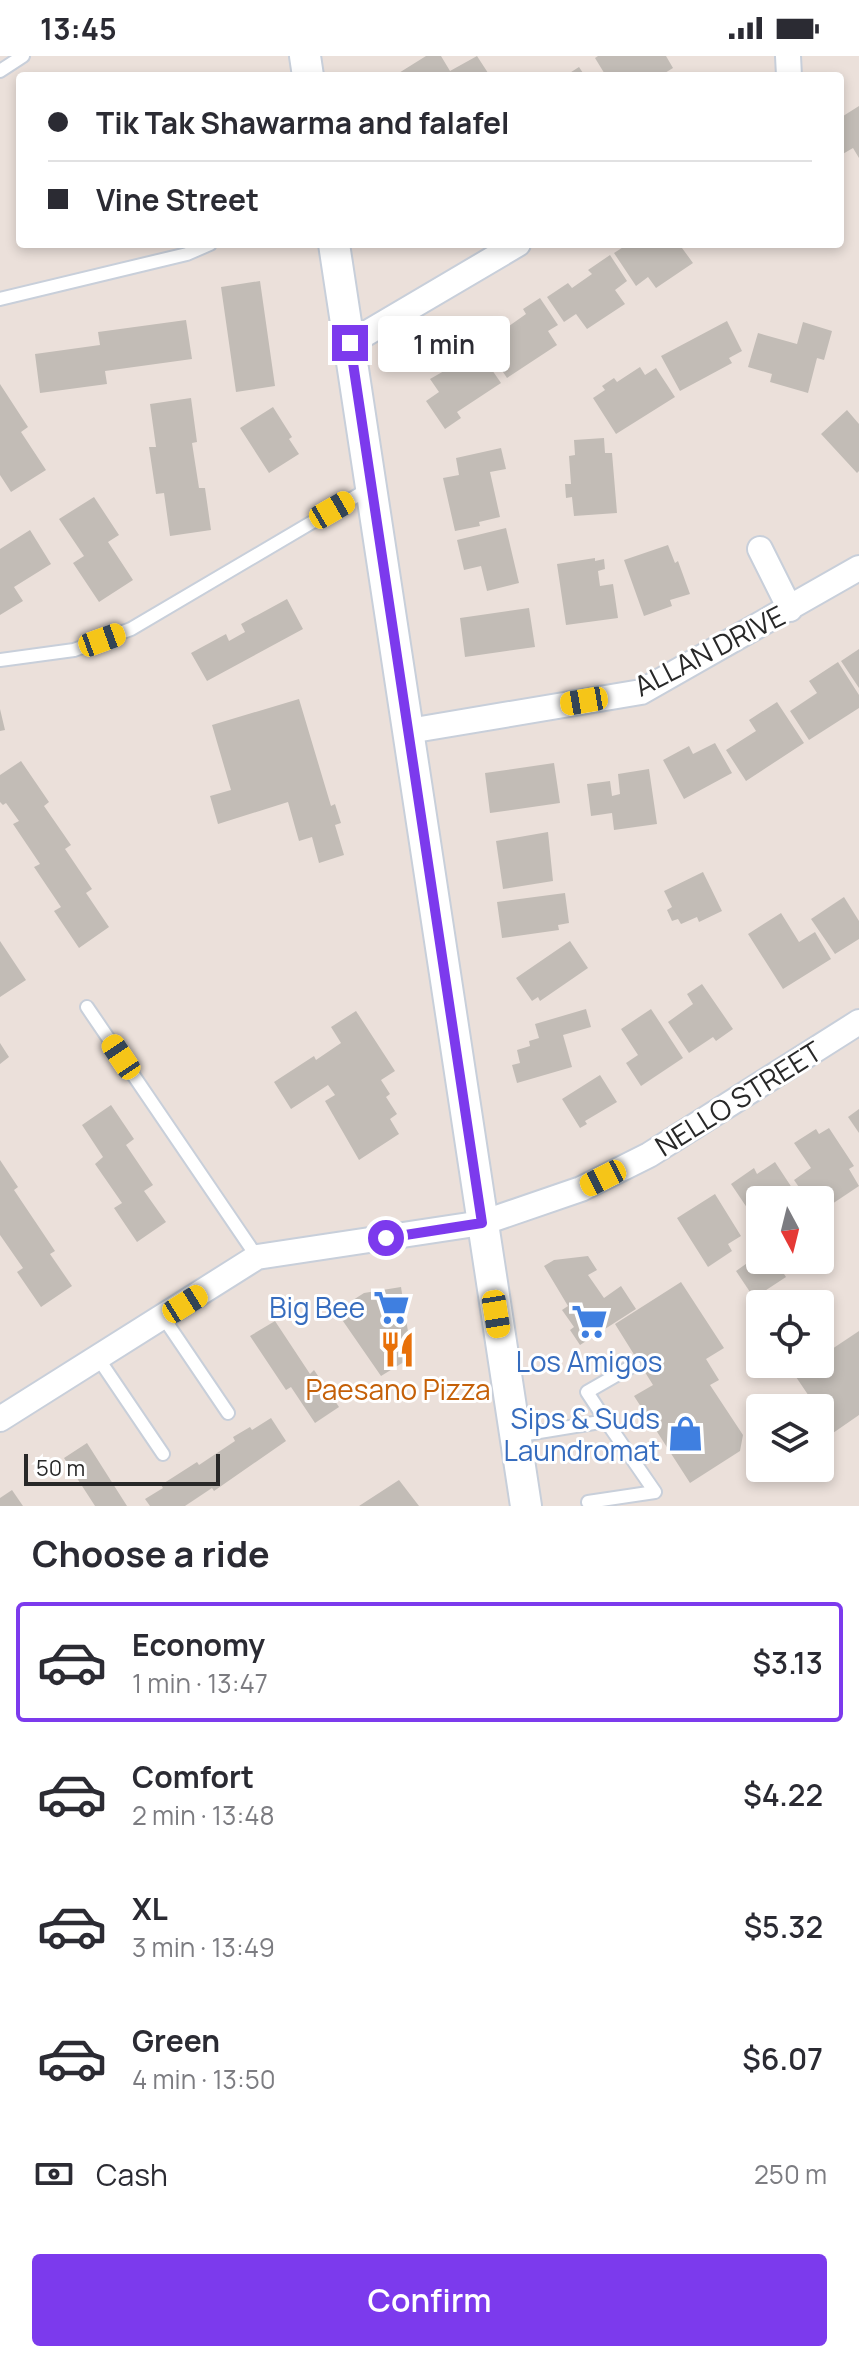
<!DOCTYPE html>
<html lang="en">
<head>
<meta charset="utf-8">
<style>
	:root { --surface:#fff; --page:#f7f7f7; --text:#2b2b33; --muted:#7c7c81; --line:#e1e1e2; --accent:#7c3aed }
	body { margin:0; font-family:Manrope,sans-serif; background:var(--page); color:var(--text); height:100vh; display:flex; flex-direction:column; font-size:30px; white-space:nowrap }
	* { box-sizing:border-box; margin:0 }
	p { font-size:26px; color:var(--muted) }
	.icon { flex:none; width:44px; height:44px; fill:none; stroke:currentColor; stroke-width:2; stroke-linecap:round; stroke-linejoin:round }
	.map { position:relative; height:1450px; overflow:hidden }
	.side { display:flex; flex-direction:column; background:var(--surface); flex:1 }
	.side>* { flex:none }
	.banner { position:absolute; left:16px; top:16px; width:828px; height:176px; border-radius:8px; box-shadow:0 4px 12px #0003; display:grid; align-content:center; height:176px; padding:0 32px; background:var(--surface) }
	.needle { width:52px; rotate:173deg }
	.buttons { position:absolute; left:746px; top:1130px; display:grid; gap:16px }
	.buttons a { display:grid; place-items:center; width:88px; height:88px; border-radius:8px; background:var(--surface); box-shadow:0 4px 12px #0003; font-size:40px }
	.scale { position:absolute; left:24px; bottom:20px; width:196px; box-sizing:border-box; padding-left:8px; border:4px solid #282828; border-top:0; font-size:22px; line-height:28px; white-space:nowrap; color:#282828; -webkit-text-stroke:6px #fff; paint-order:stroke }
	.end { position:absolute; width:36px; height:36px; margin:-18px; border:10px solid #7c3aed; background:#fff; box-shadow:0 0 0 4px #fff }
	.from { border-radius:50% }
	.bubble { position:absolute; height:56px; border-radius:8px; background:var(--surface); box-shadow:0 4px 12px #0003; font-size:26px; font-weight:600; line-height:56px; text-align:center }
	.car { position:absolute; width:24px; height:48px; margin:-24px -12px; border-radius:10px; box-shadow:0 0 6px 2px #0007; background:linear-gradient(#f5c518 24%,#345 0 40%,#f5c518 0 76%,#345 0 86%,#f5c518 0) }
	.banner b { display:flex; align-items:center; gap:28px; height:76px; font-size:30px }
	.banner b+b { border-top:2px solid var(--line) }
	.banner i { width:20px; height:20px; background:var(--text) }
	ul { padding:0; list-style:none }
	li { display:flex; align-items:center; gap:24px; height:120px; margin:0 16px 12px; padding:0 16px; border:4px solid transparent; border-radius:8px }
	li div { flex:1 }
	li b { display:block; font-size:30px }
	li em { font-style:normal; font-weight:600 }
	li.on { border-color:var(--accent) }
	li>.icon { width:72px; height:72px; stroke-width:1.5 }
	h2 { padding:0 32px; font-size:36px; line-height:96px }
	.pay { display:flex; align-items:center; gap:20px; height:88px; padding:0 32px; font-size:30px }
	.pay p { margin-inline-start:auto }
	.action { display:flex; gap:16px; margin-top:auto; padding:16px 32px }
	.action a { flex:1; height:92px; border-radius:8px; background:var(--accent); color:#fff; font-size:32px; font-weight:600; line-height:92px; text-align:center }
	.status { display:flex; justify-content:space-between; align-items:center; height:56px; padding:0 40px; background:var(--surface); direction:ltr }
	.status svg { height:22px; fill:currentColor }
	.map>svg:first-child { display:block }
</style>
</head>
<body>
<div class="status"><b>13:45</b><svg viewBox="0 0 49 12"><path d="M0 12V9h3v3zM5 12V6h3v6zM10 12V3h3v9zM15 12V0h3v12zM26 1h20v11H26zM47 4h2v5h-2z"/></svg></div>
<div class="map">
<svg width="859" height="1450" viewBox="0 0 859 1450">
	<rect width="100%" height="100%" fill="#ebe0da"/>
	<path fill="#c2bcb6" d="M426 0H441L450 15 477 0 490 20H447L445 17 441 20H394Z
		M598 0H666L673 12 660 20H606L595 2Z
		M579 11 585 20H565Z
		M859 50V102L853 92 841 99 840 62Z
		M628 188H687L682 192 693 207 656 232 648 221 636 230 614 197Z
		M610 199 627 225 615 234 625 248 587 273 576 258 564 266 547 241 568 227 572 232 592 218 588 214Z
		M260 225 275 330 236 336 221 231Z
		M540 242 558 269 548 275 557 289 507 322 481 283 502 268 505 273 526 258 523 253Z
		M186 264 192 303 105 315 107 328 40 337 35 298 100 289 98 276Z
		M727 265 742 295 729 302 732 307 680 335 661 300Z
		M803 266 832 275 824 304 817 302 808 337 770 326 772 318 748 311 758 277 797 288Z
		M479 295 501 327 457 356 461 362 445 373 426 345 439 336 430 323Z
		M640 311 645 319 656 312 675 341 616 378 593 342 605 334 602 330 614 322 617 326Z
		M0 328 28 371 21 376 46 414 11 436 0 419Z
		M191 342 197 386 192 387 199 432H205L211 474 170 480 164 437 156 438 149 391H156L150 348Z
		M273 351 292 381 289 383 299 398 269 417 240 372Z
		M847 354 859 368V415L857 417 821 378Z
		M604 382 605 397H612L617 457 574 460 572 441 566 442 565 428H571L569 400 575 399 574 384Z
		M501 392 506 413 490 416 500 461 479 466 480 470 455 475 443 422 459 419 456 402Z
		M94 441 119 479 108 486 133 524 99 546 73 507 84 500 59 463Z
		M506 472 519 527 487 535 481 510 464 514 457 484Z
		M30 474 51 508 14 531 23 545 0 559V493Z
		M668 489 675 507 678 505 690 538 670 544 672 550 644 560 624 504Z
		M595 502V505L604 503 605 513 598 515 600 530 613 528 618 562 566 569 557 508Z
		M287 543 303 573 207 625 191 597 226 578 229 585 245 576 241 568Z
		M529 552 535 591 465 601 460 562Z
		M859 593V632L841 605Z
		M838 606 859 639V652L809 684 790 655 817 637 809 625Z
		M299 643 331 750 335 748 341 767 335 769 344 799 319 807 312 781 299 785 288 746 218 768 210 740 231 734 212 669Z
		M777 646 804 687 746 725 726 694 756 675 749 664Z
		M0 653 5 674 0 675Z
		M715 687 732 717 684 743 663 704 689 690 693 698Z
		M21 705 49 746 44 750 71 789 65 793 92 833 86 837 109 871 79 892 54 855 61 851 34 811 40 808 13 768 19 765 6 747 3 749 0 746V719Z
		M554 707 560 747 490 757 485 717Z
		M649 713 657 768 614 774 612 757 591 760 587 728 610 725 612 740 620 738 618 718Z
		M548 776 553 825 503 833 496 785Z
		M703 816 722 855 699 866 697 861 681 868 678 863 672 865 667 854 672 851 664 835Z
		M565 837 569 867 558 869 559 874 502 882 497 846Z
		M844 841 859 865V883L835 898 811 863Z
		M781 857 799 886 815 876 831 903 783 933 748 878Z
		M0 885 26 924 0 941Z
		M570 885 588 912 540 945 538 941 532 945 516 922Z
		M702 928 733 973 716 985 713 981 689 997 668 966 693 948 687 938Z
		M586 953 591 971 563 979 572 1011 517 1027 512 1009 520 1007 517 994 530 990 529 985 539 982 535 968Z
		M651 953 683 1002 641 1030 626 1007 638 999 621 973Z
		M356 955 395 1015 381 1024 390 1038 386 1041 397 1058 390 1063 399 1078 359 1104 325 1045 335 1039 328 1029 291 1053 274 1026 314 1000 316 1004 341 987 331 971Z
		M0 987 9 1001 0 1008Z
		M600 1019 617 1046 585 1065 587 1068 580 1072 562 1043Z
		M111 1049 134 1083 126 1089 153 1129 144 1135 166 1166 137 1186 114 1152 122 1147 95 1108 103 1101 82 1069Z
		M859 1053V1077L848 1061Z
		M829 1072 854 1110 849 1113 859 1130 820 1156V1144H808L794 1124 811 1112 794 1087 816 1073 819 1078Z
		M0 1104 18 1131 14 1134 55 1195 50 1198 72 1230 41 1251 17 1216 23 1212 0 1179Z
		M775 1106 800 1144H760V1171L731 1128 754 1112 757 1118Z
		M715 1138 741 1180 728 1188 732 1195 708 1211 677 1162Z
		M760 1198V1204H775L786 1221 754 1242 736 1215Z
		M588 1200 597 1214 588 1219 604 1242 621 1230 636 1253 580 1289 570 1274 574 1271 562 1254 568 1250 544 1210 554 1204Z
		M681 1226 724 1292 706 1303 719 1324 710 1329 743 1379 740 1395 690 1427 634 1340 653 1329 615 1268Z
		M401 1231 412 1301 381 1320 336 1255 364 1237Z
		M275 1265 310 1318 314 1314 339 1351 315 1367 291 1331 286 1334 250 1280Z
		M859 1275V1359L833 1377 820 1357V1352H817L794 1318 809 1308H820V1301Z
		M271 1362 286 1385 214 1435 212 1432 185 1450H150L145 1443 163 1432 161 1429 197 1406 199 1409 235 1385 233 1381 250 1371 252 1374Z
		M87 1387 127 1450H95L64 1402Z
		M399 1424 419 1450H359Z
		M12 1434 23 1450H0V1442Z"/>
	<g fill="none" stroke-linecap="round" stroke-linejoin="round">
		<defs>
			<path id="service" d="M0 15 23 0
				M0 243 187 198 210 188
				M0 604 74 594 131 573 370 432
				M87 951 257 1201
				M163 1261 228 1357
				M98 1302 163 1398
				M606 1365 587 1336 634 1309
				M515 1380 606 1365 655 1436 588 1446"/>
			<path id="minor" d="M788 0 789 20
				M350 287 518 188
				M760 493 790 553
				M409 675 641 636 859 512
				M0 1363 257 1201 482 1167 581 1133 649 1099 859 966"/>
			<path id="tertiary" d="M305 0 308 20
				M334 188 526 1450"/>
		</defs>
		<use href="#service" stroke="#c8cfda" stroke-width="16"/>
		<use href="#minor" stroke="#c8cfda" stroke-width="28"/>
		<use href="#tertiary" stroke="#c8cfda" stroke-width="34"/>
		<use href="#service" stroke="#fff" stroke-width="12"/>
		<use href="#minor" stroke="#fff" stroke-width="24"/>
		<use href="#tertiary" stroke="#fff" stroke-width="30"/>
	</g>
	<g fill="none" stroke-linecap="round" stroke-linejoin="round">
		<path stroke="#7c3aed" stroke-width="10" d="M350 287 482 1167 386 1182"/>
	</g>
	<defs>
		<symbol id="supermarket-bare" viewBox="-9 -9 18 18"><path d="M-6-5.5h2.5l.6 2H6L4.5 2H-2.5L-4.4-4H-6ZM-1.5 3.2a1.3 1.3 0 1 0 .1 0ZM3 3.2a1.3 1.3 0 1 0 .1 0Z" fill="#3f7fe0" stroke="#fff" stroke-width="2.5" paint-order="stroke"/></symbol>
		<symbol id="restaurant-bare" viewBox="-9 -9 18 18"><path d="M-5-6h1v4h1v-4h1v4h1v-4h1v5L-1.5 .5V6h-2V.5L-5-1ZM5-6V6H3V1.5H1.5Q1.5-4 5-6Z" fill="#e8710a" stroke="#fff" stroke-width="2.5" paint-order="stroke"/></symbol>
		<symbol id="shop-bare" viewBox="-9 -9 18 18"><path d="M-5-2.5h2.3a2.7 3.5 0 0 1 5.4 0H5L5.5 6h-11ZM-1.5-2.5h3a1.5 2.3 0 0 0-3 0Z" fill="#3f7fe0" stroke="#fff" stroke-width="2.5" paint-order="stroke"/></symbol>
	</defs>
	<g fill-rule="evenodd">
		<use href="#supermarket-bare" x="366" y="1226" width="51" height="51"/>
		<use href="#supermarket-bare" x="564" y="1240" width="51" height="51"/>
		<use href="#restaurant-bare" x="372" y="1268" width="51" height="51"/>
		<use href="#shop-bare" x="660" y="1352" width="51" height="51"/>
	</g>
	<g text-anchor="middle" dominant-baseline="central" stroke-width="6" stroke-linejoin="round" paint-order="stroke">
		<g font-size="28" fill="#282828" stroke="#fff">
			<text transform="translate(709 594) rotate(-27)">ALLAN DRIVE</text>
			<text transform="translate(738 1042) rotate(-32)">NELLO STREET</text>
		</g>
		<g font-size="28" fill="#366cbe" stroke="#fff" text-anchor="end">
			<text x="365" y="1251">Big Bee</text>
			<text x="589" y="1305" text-anchor="middle">Los Amigos</text>
			<text x="660" y="1362">Sips &amp; Suds<tspan x="660" dy="32">Laundromat</tspan></text>
		</g>
		<g font-size="28" fill="#c56008" stroke="#fff">
			<text x="398" y="1333">Paesano Pizza</text>
		</g>
	</g>
</svg>
<div class="buttons">
<a><svg class="needle" viewBox="-14 -14 28 28"><path d="M0-13l5 13h-10z" fill="#e53935"/><path d="M0 13l5-13h-10z" fill="#7c7c81"/></svg></a>
<a><svg class="icon" aria-label="locate" viewBox="0 0 24 24"><circle cx="12" cy="12" r="6"/><path d="M12 2v4M12 18v4M2 12h4M18 12h4"/></svg></a>
<a><svg class="icon" aria-label="layers" viewBox="0 0 24 24"><path d="M12 4l9 5-9 5-9-5zM3 14l9 5 9-5"/></svg></a>
</div>
<div class="scale">50 m</div>
<i class="end from" style="left:386px;top:1182px"></i>
<i class="end" style="left:350px;top:287px"></i>
<div class="bubble" style="left:378px;top:260px;width:132px">1 min</div>
<i class="car" style="left:332px;top:454px;rotate:60deg"></i>
<i class="car" style="left:102px;top:584px;rotate:70deg"></i>
<i class="car" style="left:584px;top:645px;rotate:260deg"></i>
<i class="car" style="left:121px;top:1001px;rotate:326deg"></i>
<i class="car" style="left:603px;top:1122px;rotate:243deg"></i>
<i class="car" style="left:185px;top:1248px;rotate:58deg"></i>
<i class="car" style="left:496px;top:1258px;rotate:171deg"></i>
<div class="banner">
<b><i class="from"></i>Tik Tak Shawarma and falafel</b>
<b><i></i>Vine Street</b>
</div>
</div>
<section class="side">
<h2>Choose a ride</h2>
<ul>
<li class="on"><svg class="icon" aria-label="car" viewBox="0 0 24 24"><path d="M5 17H2v-5l4-1 3-4h7l3 4 3 1v5h-3M9 17h6M6 11h13"/><circle cx="7" cy="17" r="2"/><circle cx="17" cy="17" r="2"/></svg><div><b>Economy</b><p>1 min · 13:47</p></div><em>$3.13</em></li>
<li><svg class="icon" aria-label="car" viewBox="0 0 24 24"><path d="M5 17H2v-5l4-1 3-4h7l3 4 3 1v5h-3M9 17h6M6 11h13"/><circle cx="7" cy="17" r="2"/><circle cx="17" cy="17" r="2"/></svg><div><b>Comfort</b><p>2 min · 13:48</p></div><em>$4.22</em></li>
<li><svg class="icon" aria-label="car" viewBox="0 0 24 24"><path d="M5 17H2v-5l4-1 3-4h7l3 4 3 1v5h-3M9 17h6M6 11h13"/><circle cx="7" cy="17" r="2"/><circle cx="17" cy="17" r="2"/></svg><div><b>XL</b><p>3 min · 13:49</p></div><em>$5.32</em></li>
<li><svg class="icon" aria-label="car" viewBox="0 0 24 24"><path d="M5 17H2v-5l4-1 3-4h7l3 4 3 1v5h-3M9 17h6M6 11h13"/><circle cx="7" cy="17" r="2"/><circle cx="17" cy="17" r="2"/></svg><div><b>Green</b><p>4 min · 13:50</p></div><em>$6.07</em></li>
</ul>
<div class="pay"><svg class="icon" aria-label="cash" viewBox="0 0 24 24"><path d="M3 7h18v10H3z"/><circle cx="12" cy="12" r="2"/></svg>Cash<p>250 m</p></div>
<div class="action"><a>Confirm</a></div>
</section>
</body>
</html>
